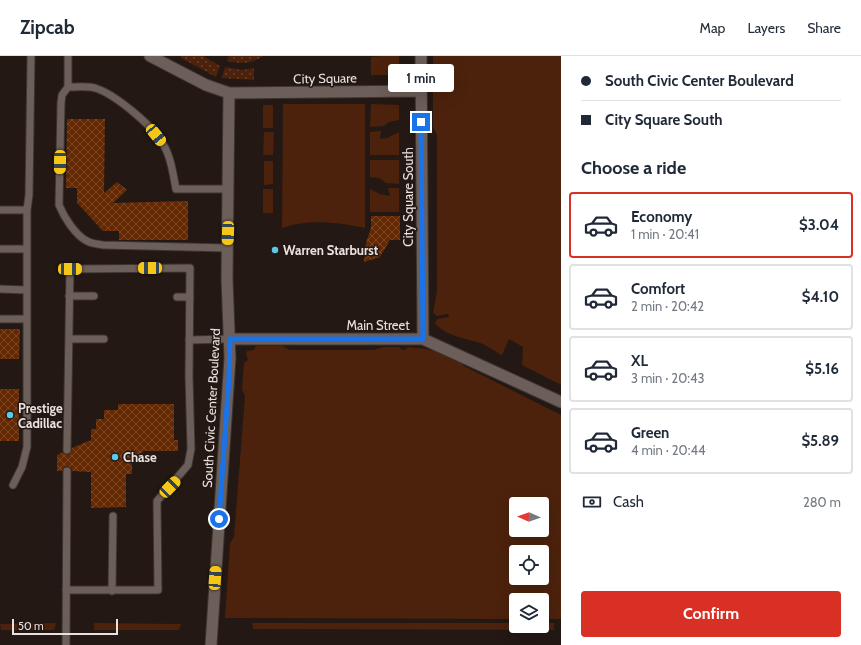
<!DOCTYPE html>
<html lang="en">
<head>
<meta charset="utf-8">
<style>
	:root { --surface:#fff; --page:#f6f6f7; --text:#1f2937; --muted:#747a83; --line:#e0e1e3; --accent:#d93025 }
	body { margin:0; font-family:Cabin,sans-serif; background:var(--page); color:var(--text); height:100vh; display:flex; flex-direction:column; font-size:15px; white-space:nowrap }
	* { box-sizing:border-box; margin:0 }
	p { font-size:13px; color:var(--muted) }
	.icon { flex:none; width:22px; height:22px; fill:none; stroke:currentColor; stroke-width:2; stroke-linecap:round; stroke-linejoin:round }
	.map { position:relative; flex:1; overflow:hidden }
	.drawer { display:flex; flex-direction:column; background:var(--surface); width:300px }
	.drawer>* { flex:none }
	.banner { display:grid; align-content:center; height:88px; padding:0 20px; background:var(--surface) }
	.needle { width:26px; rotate:272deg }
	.fabs { position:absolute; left:509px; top:441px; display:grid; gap:8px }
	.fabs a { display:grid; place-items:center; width:40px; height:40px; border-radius:4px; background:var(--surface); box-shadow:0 4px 16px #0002; font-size:20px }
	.scale { position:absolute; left:12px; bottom:10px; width:106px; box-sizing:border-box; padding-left:4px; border:2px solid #eae1de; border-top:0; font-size:11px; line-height:14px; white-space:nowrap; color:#eae1de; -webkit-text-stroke:3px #231813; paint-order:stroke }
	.end { position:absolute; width:18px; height:18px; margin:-9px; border:5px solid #1a73e8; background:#fff; box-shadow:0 0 0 2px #fff }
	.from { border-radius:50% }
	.bubble { position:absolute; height:28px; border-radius:4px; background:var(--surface); box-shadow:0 4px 16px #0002; font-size:13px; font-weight:700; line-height:28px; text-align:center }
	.car { position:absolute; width:12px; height:24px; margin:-12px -6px; border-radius:5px; box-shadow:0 0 3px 1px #0007; background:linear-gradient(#f5c518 24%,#345 0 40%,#f5c518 0 76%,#345 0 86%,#f5c518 0) }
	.banner b { display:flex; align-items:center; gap:14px; height:38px; font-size:15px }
	.banner b+b { border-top:1px solid var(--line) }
	.banner i { width:10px; height:10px; background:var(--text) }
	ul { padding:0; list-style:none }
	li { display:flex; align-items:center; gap:12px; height:66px; margin:0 8px 6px; padding:0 12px; border:2px solid var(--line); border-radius:4px }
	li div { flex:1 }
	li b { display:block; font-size:15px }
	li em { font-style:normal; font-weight:700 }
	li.current { border-color:var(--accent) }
	li>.icon { width:36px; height:36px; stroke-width:1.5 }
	h2 { padding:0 20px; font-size:18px; line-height:48px }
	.pay { display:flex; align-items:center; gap:10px; height:44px; padding:0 20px; font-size:15px }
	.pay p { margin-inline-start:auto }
	.cta { display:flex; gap:8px; margin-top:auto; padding:8px 20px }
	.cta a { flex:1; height:46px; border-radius:4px; background:var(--accent); color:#fff; font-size:16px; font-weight:700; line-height:46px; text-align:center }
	header { display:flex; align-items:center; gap:24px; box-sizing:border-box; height:56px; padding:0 20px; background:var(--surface); border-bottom:1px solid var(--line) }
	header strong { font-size:19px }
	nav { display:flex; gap:22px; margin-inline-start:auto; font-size:14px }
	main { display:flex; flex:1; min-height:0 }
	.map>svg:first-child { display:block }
</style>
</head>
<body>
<header>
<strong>Zipcab</strong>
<nav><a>Map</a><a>Layers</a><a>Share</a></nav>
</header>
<main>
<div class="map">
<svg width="561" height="589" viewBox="0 0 561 589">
	<defs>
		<pattern id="park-dots" width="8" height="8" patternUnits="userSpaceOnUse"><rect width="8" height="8" fill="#4c220c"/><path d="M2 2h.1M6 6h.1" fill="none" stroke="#66422f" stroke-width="1.8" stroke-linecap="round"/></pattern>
		<pattern id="building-cross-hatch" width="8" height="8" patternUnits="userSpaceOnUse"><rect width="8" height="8" fill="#642803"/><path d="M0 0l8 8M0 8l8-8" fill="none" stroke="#7a4727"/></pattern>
	</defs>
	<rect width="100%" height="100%" fill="#231813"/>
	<path fill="#4c220c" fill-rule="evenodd" d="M382 0H399V19H371V1Z
		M433 0H561V329L522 309 523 291 509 283 502 299C494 295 485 288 477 286 463 282 444 279 435 267L437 263 449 261 448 258 437 260 433 257 437 235V79L433 71V18L437 15H448V12L437 11 433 7Z
		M283 48H365V172C335 166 311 163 282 172Z
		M371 48 399 49V64L389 66 384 70 370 71Z
		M263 49H273V72H263Z
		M381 75 380 83 387 82 399 76V99H370V76Z
		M264 76H274L273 99H263Z
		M370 104H399V128L386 127 379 122 370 121Z
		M264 105H273V128L264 129Z
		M388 132H399V156H370V133L380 138 390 140Z
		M263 133H273V157H263Z
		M256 290H282L290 294H373L384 291H399L402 294H405L408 291C428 293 450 295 464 310L561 359V563H542V544H516V563L225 562 230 487 234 481 245 340 242 333 244 307 248 304 246 298 247 295 254 294ZM516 448H542V474H516ZM516 496H542V522H516Z
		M56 567 54 574H1L0 568Z
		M94 567 181 568 179 574H94Z
		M252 567H516V570H542V567H554V574L253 573Z"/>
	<path fill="url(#park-dots)" d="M181 0H203L220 10 216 21 181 2Z
		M229 0H263C252 8 240 8 227 5Z
		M225 11 242 14 254 12V24L222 22Z"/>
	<path fill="url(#building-cross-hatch)" d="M67 63H105L104 137 117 126 127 134 113 147 188 145V184H119V175H103L77 147V132H66Z
		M371 160H400V184H390L380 201 364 206 366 187 371 172Z
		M0 273H20L19 303H0Z
		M0 333H19V385H0Z
		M118 348H174V384H178V395H144L132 406V418H126V451L91 452V416L72 415 71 412 67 410 64 411 62 415H57V399L63 396 69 399 72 392 91 384V373H96V363H104V354H118Z"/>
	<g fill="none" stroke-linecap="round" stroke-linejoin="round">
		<defs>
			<path id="service" d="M68 0V31C76 31 87 30 95 32 115 38 153 70 163 88 171 101 173 118 176 133H229
				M68 31 62 39 61 47 59 149C64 161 75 179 87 185 92 188 98 188 103 189L227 192
				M0 154H27V391L22 411 13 429
				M27 154 29 139 31 0
				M0 193H27
				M0 233 26 234
				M69 240H94
				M177 241H190
				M0 263H26
				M69 283H104
				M189 284 230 283
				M66 534H158L157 445 188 409 191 393 189 320 190 212 70 213 67 394
				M112 535 113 460
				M66 589 67 415"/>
			<path id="minor" d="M150 0 206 29 229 37 421 35
				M421 0 423 283
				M230 283H423L561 346
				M211 589 230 302 227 223 229 37"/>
		</defs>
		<use href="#service" stroke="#3d3532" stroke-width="9"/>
		<use href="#minor" stroke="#3d3532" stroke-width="13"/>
		<use href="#service" stroke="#6c5e58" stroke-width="7"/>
		<use href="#minor" stroke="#6c5e58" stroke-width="11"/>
	</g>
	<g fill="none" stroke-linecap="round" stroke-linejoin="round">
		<path stroke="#1a73e8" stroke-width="5" d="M219 463 229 322 230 283H423L421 66"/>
	</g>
	<g fill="#5ac8e6" stroke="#231813" stroke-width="1.5">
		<circle cx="275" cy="194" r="4"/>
		<circle cx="10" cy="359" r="4"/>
		<circle cx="115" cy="401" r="4"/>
	</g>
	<g text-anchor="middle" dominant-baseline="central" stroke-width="3" stroke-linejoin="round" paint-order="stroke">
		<g font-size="13" fill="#eae1de" stroke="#231813">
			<text transform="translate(325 22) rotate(-1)">City Square</text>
			<text transform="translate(408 141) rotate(-90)">City Square South</text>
			<text x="378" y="269">Main Street</text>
			<text transform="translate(211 352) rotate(-87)">South Civic Center Boulevard</text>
		</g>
		<g font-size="13" font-weight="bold" fill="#eae1de" stroke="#231813" text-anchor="start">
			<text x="283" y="194">Warren Starburst</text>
			<text x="18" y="352">Prestige<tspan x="18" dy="15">Cadillac</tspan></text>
			<text x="123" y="401">Chase</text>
		</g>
	</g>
</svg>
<div class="fabs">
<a><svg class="needle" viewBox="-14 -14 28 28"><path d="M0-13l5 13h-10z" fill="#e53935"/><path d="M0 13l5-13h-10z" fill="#747a83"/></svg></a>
<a><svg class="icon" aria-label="locate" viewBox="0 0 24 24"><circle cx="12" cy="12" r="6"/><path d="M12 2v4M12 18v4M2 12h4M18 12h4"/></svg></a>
<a><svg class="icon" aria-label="layers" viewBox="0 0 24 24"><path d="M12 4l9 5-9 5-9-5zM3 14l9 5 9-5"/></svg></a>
</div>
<div class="scale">50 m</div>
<i class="end from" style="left:219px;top:463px"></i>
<i class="end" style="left:421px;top:66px"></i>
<div class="bubble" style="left:388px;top:8px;width:66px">1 min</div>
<i class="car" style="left:156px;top:79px;rotate:141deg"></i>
<i class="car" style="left:60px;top:106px;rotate:181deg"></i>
<i class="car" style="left:228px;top:177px;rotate:182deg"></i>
<i class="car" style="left:150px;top:212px;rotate:270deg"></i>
<i class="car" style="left:70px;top:213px;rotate:90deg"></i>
<i class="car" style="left:170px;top:431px;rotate:44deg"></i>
<i class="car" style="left:215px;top:522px;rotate:4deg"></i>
</div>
<section class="drawer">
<div class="banner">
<b><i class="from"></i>South Civic Center Boulevard</b>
<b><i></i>City Square South</b>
</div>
<h2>Choose a ride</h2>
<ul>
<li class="current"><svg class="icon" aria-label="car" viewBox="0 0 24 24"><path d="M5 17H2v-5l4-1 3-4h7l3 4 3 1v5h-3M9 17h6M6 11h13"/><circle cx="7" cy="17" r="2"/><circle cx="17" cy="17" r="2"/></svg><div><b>Economy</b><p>1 min · 20:41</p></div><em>$3.04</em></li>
<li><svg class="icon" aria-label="car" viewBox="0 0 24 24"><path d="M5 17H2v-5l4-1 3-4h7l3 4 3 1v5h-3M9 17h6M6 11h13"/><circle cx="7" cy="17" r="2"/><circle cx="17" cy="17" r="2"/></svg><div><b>Comfort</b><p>2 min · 20:42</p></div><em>$4.10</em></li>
<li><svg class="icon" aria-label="car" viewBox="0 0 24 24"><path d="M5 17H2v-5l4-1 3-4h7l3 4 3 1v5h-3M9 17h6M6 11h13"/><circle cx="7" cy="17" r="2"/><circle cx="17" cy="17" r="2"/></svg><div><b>XL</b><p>3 min · 20:43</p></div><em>$5.16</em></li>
<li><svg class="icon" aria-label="car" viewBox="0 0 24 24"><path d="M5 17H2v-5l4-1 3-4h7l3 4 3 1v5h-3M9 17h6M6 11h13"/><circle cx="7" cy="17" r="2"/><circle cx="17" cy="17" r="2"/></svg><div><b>Green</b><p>4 min · 20:44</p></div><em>$5.89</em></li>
</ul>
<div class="pay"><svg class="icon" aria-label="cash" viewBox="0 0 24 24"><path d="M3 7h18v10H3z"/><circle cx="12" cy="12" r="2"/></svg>Cash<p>280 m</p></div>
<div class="cta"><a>Confirm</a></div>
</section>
</main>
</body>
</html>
